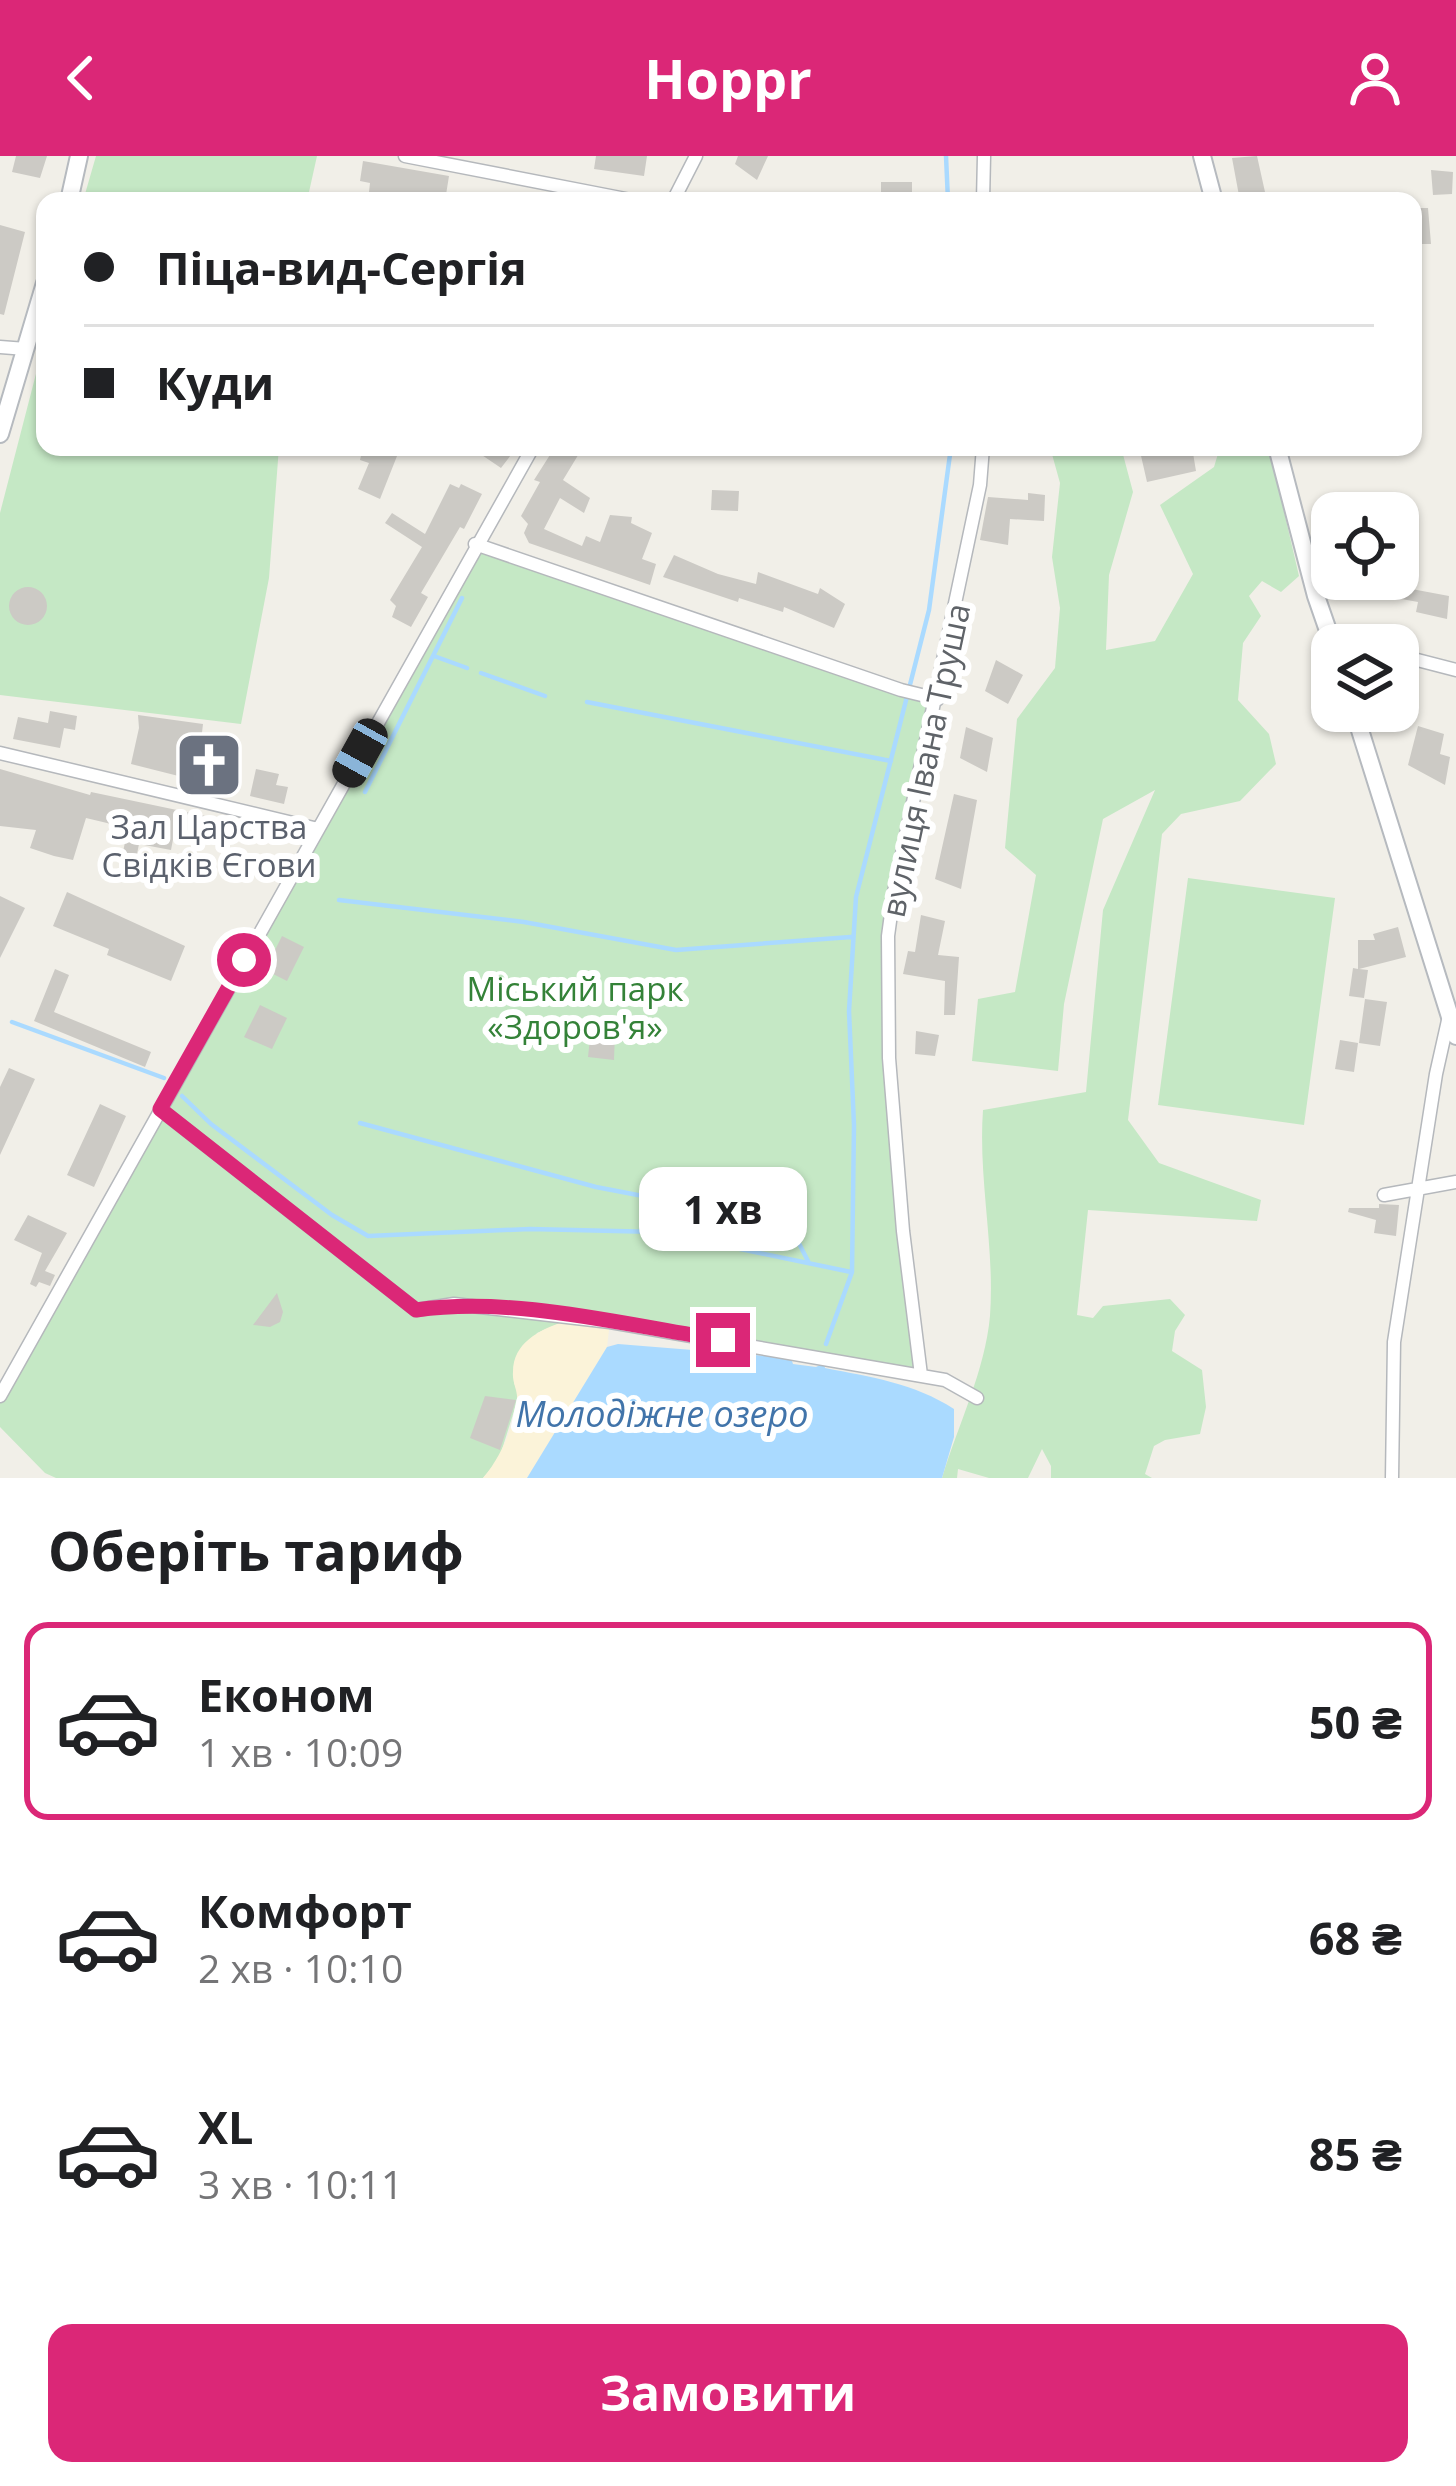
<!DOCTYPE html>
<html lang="uk">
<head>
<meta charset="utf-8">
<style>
	:root { --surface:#fff; --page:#f6f6f6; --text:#202124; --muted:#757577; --line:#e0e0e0; --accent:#db2777 }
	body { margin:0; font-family:"Open Sans",sans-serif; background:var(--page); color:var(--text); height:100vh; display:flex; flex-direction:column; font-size:45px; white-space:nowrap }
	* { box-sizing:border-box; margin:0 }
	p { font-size:39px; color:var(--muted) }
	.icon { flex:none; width:66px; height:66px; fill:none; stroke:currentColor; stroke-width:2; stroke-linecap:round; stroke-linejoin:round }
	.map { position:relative; height:1322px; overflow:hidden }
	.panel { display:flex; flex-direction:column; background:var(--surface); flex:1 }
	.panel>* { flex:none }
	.guide { position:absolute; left:36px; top:36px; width:1386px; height:264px; border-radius:24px; box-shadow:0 3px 9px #0004; display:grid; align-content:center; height:264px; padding:0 48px; background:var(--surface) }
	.fabs { position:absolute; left:1311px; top:336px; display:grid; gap:24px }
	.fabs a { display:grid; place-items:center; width:108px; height:108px; border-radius:24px; background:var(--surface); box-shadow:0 3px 9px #0004; font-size:60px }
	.end { position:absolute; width:54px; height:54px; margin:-27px; border:15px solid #db2777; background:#fff; box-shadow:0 0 0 6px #fff }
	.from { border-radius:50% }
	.bubble { position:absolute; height:84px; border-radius:24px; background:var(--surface); box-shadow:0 3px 9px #0004; font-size:39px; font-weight:700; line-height:84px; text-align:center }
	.car { position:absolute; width:36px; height:72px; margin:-36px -18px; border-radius:15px; box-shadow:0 0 9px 3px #0007; background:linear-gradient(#222 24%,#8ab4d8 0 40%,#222 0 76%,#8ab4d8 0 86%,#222 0) }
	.guide b { display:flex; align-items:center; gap:42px; height:114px; font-size:45px }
	.guide b+b { border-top:3px solid var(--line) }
	.guide i { width:30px; height:30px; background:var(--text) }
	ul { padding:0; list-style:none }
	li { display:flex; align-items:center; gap:36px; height:198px; margin:0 24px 18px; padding:0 24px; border:6px solid transparent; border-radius:24px }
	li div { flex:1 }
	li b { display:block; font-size:45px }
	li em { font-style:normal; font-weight:700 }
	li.active { border-color:var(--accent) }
	li>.icon { width:108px; height:108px; stroke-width:1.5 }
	h2 { padding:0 48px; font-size:54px; line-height:144px }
	.primary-button { display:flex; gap:24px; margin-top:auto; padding:24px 48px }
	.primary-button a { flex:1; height:138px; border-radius:24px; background:var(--accent); color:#fff; font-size:48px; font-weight:700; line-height:138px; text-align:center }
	header { display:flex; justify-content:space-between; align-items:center; height:156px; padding:0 48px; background:var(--accent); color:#fff; font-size:54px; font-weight:700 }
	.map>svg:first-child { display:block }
</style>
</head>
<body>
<header><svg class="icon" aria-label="back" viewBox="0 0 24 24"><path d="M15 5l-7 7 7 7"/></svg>Hoppr<svg class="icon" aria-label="person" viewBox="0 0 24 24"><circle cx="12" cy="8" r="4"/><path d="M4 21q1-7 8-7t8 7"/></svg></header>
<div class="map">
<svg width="1456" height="1322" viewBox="0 0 1456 1322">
	<rect width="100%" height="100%" fill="#f1efe8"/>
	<path fill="#c5e8c5" d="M96 0H317L307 45H83Z
		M45 183V291H279L269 422 241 568 0 539V357Z
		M1050 291H1121L1133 336 1109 419 1106 494 1155 485 1193 418 1160 349 1214 311 1220 291H1269L1299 420 1281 436 1262 425 1249 440 1261 460 1243 487 1238 544 1269 578 1276 608 1240 645 1181 658 1162 678 1128 964 1159 1007 1261 1044 1257 1065 1088 1054 1077 1159 1093 1162 1103 1150 1170 1143 1185 1159 1175 1175 1172 1195 1202 1214 1206 1251 1200 1278 1165 1284 1154 1290 1145 1318 1152 1322H1051V1310L1042 1293 1028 1322H989L958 1313 957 1322H942C958 1269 985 1215 990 1160 995 1090 978 1023 983 954L1086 936 1103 754 1155 634 1103 663 1064 848 1058 915 972 905 978 843 1015 836 1036 719 1005 692 1017 563 1055 512 1060 452 1052 401 1060 327Z
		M475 388 938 543 894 736 887 840 921 1219 594 1164 563 1166 537 1177 514 1227 519 1239 499 1303 483 1322H56L45 1317 0 1271V1240Z
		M1188 722 1335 742 1304 969 1158 949Z"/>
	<path fill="#fbf3d9" d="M563 1166H610L607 1191 527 1322H483C501 1301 513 1272 517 1244 518 1234 512 1227 513 1216 513 1187 539 1174 563 1166Z"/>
	<path fill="#aadaff" d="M618 1188 791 1202 793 1208 816 1211 824 1207 825 1212C871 1221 914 1227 954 1253V1281L942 1322H527L607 1191Z"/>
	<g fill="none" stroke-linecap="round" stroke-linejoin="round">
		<path stroke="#aadaff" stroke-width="4.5" d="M946 0 948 45
			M434 500 467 512
			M481 517 545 540
			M587 546 891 605
			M365 636 462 442
			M339 744 524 766 676 794 851 781
			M12 866 164 922
			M182 940 211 968 332 1059 368 1080 530 1073 658 1076 851 1116
			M360 967 596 1031 789 1068 809 1107
			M826 1188 852 1116 854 969 849 855 856 741 929 454 951 291"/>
	</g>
	<path fill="#cccac5" d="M16 0H47L40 22 12 16Z
		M596 0H647L644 20 594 13Z
		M738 0H768L757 24 735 8Z
		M1257 0 1267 45H1240L1232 2Z
		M363 5 449 20 445 45H368L370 27 360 25Z
		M1431 14 1453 16 1452 38 1433 39Z
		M881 26H912V45H881Z
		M1413 52H1428L1431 88H1413Z
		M0 69 25 76 4 159 0 158Z
		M363 291 399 295 380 343 358 333 369 307 360 304Z
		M470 291H517L501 312Z
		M555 291H583L563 324 590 342 584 357 560 342 544 373 582 390 586 380 600 386 610 359 632 361 631 367 652 377 642 403 656 408 650 429 529 387 524 377 528 368 521 360 540 326 534 324Z
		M1139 291H1192L1196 315 1147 326Z
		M450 328 459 332 461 328 482 338 464 373 460 371 421 437 428 441 411 471 392 461 396 450 390 444 422 391 385 367 392 357 425 378Z
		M712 334 739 335 738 355 711 354Z
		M1028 337 1045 339 1044 365 1010 363 1008 389 980 384 988 341 1028 344Z
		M674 399 718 418 756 428 758 416 818 438 820 432 845 448 834 472 784 451 783 456 739 442 738 446 663 421Z
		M1382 423H1402L1401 431 1449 440 1447 463 1416 456 1418 446 1380 439Z
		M9 450a19 19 0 1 1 38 0a19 19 0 1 1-38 0Z
		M996 504 1023 519 1008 548 985 535Z
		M50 555 77 560 75 574 64 572 60 592 13 583 18 561 48 567Z
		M138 559 203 568 201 585 218 589 214 607 231 611 226 632 131 608 139 572Z
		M1418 570 1444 578 1440 598 1450 601 1445 629 1408 609Z
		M966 571 993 582 987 616 960 602Z
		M0 613 90 639 91 636 215 662 210 685 174 678 171 694 139 688 134 713 120 710 128 672 86 662 73 704 54 700 30 692 36 674 0 670Z
		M256 613 279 618 276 629 288 631 284 648 250 640Z
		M954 638 977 644 961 733 935 723Z
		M67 736 185 790 171 825 107 799 109 793 53 770Z
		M0 740 25 752 0 802Z
		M921 759 945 765 938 799 959 801 955 859H944L945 825 903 818 908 795 915 796Z
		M1398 771 1406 801 1359 813 1368 814 1364 842 1349 840 1353 812 1358 813V784H1375L1373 778Z
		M282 780 304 791 287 825 265 814Z
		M55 813 69 819 54 856 151 896 145 911 34 865Z
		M1365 843 1387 846 1380 890 1359 887Z
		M260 849 287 862 272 893 244 881Z
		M591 873 615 876 614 904 588 901Z
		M916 875 939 879 935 900 915 898Z
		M1340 884 1358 887 1354 916 1335 913Z
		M9 912 35 923 0 999V931Z
		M100 948 126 960 94 1031 67 1019Z
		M1379 1048 1399 1049 1396 1080 1374 1077 1376 1064 1348 1056 1349 1052H1379Z
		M28 1059 67 1077 45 1115 55 1119 50 1130 39 1126 36 1131 30 1128 42 1097 14 1084Z
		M277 1137 283 1156 280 1166 270 1171 253 1169Z
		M485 1240 516 1244 500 1294 470 1282Z"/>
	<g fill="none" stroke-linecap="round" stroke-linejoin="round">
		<defs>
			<path id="street" d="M405 0 636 45
				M673 45 696 0
				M983 45 984 0
				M0 191 26 193
				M475 388 901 534 938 543
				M1331 482 1359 489
				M1398 499 1456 514
				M0 597 318 673
				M161 954 416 1154 454 1148 610 1166 945 1224 977 1242
				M1384 1039 1456 1026
				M921 1219 903 1075 889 902 888 780 894 736 980 329 983 291
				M0 1240 533 291
				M1392 1322 1394 1186 1436 918 1449 860"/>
			<path id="secondary" d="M1202 0 1214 45
				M69 45 79 0
				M0 278 45 127
				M1277 291 1316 440 1333 489
				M1354 555 1456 880"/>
		</defs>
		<use href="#street" stroke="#b5b8bc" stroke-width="15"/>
		<use href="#secondary" stroke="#b6babf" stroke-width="20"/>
		<use href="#street" stroke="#fff" stroke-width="12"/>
		<use href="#secondary" stroke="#fff" stroke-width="16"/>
	</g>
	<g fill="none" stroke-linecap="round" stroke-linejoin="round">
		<path stroke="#db2777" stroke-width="15" d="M244 804 160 953 416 1154C516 1140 624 1169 723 1184"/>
	</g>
	<defs>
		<symbol id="church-square" viewBox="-11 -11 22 22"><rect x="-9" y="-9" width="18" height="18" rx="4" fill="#6b7280" stroke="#fff"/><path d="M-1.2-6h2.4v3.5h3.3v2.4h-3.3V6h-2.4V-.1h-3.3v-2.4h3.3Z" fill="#fff"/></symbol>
	</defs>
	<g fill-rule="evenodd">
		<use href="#church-square" x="171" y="571" width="76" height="76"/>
	</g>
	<g text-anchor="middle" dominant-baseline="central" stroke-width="12" stroke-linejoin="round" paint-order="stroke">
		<g font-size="33" fill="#5f6368" stroke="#fff">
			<text transform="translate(925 604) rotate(-78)">вулиця Івана Труша</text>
		</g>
		<g font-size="33" fill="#5b616d" stroke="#fff">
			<text x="209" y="670">Зал Царства<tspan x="209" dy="38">Свідків Єгови</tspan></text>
		</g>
		<g font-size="33" fill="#348238" stroke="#fff">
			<text x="575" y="832">Міський парк<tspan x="575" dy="38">«Здоров'я»</tspan></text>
		</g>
		<g font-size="36" font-style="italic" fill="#4174aa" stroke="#fff">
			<text x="662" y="1257">Молодіжне озеро</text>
		</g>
	</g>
</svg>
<div class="fabs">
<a><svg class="icon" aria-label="locate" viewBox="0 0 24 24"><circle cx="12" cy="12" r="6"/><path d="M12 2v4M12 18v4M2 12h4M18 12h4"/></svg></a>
<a><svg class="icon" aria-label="layers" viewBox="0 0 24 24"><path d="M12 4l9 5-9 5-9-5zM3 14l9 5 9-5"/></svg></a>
</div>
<i class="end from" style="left:244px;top:804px"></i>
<i class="end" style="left:723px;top:1184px"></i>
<div class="bubble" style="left:639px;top:1011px;width:168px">1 хв</div>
<i class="car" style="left:360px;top:597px;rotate:209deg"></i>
<div class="guide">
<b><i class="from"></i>Піца-вид-Сергія</b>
<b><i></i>Куди</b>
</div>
</div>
<section class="panel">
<h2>Оберіть тариф</h2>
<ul>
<li class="active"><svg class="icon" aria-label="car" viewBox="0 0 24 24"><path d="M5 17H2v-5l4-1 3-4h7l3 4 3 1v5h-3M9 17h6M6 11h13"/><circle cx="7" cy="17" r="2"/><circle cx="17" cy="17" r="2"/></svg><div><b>Економ</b><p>1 хв · 10:09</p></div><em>50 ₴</em></li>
<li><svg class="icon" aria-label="car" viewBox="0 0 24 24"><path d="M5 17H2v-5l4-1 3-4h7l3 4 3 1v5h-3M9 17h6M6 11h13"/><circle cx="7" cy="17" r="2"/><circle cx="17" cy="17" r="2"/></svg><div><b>Комфорт</b><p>2 хв · 10:10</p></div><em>68 ₴</em></li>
<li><svg class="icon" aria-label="car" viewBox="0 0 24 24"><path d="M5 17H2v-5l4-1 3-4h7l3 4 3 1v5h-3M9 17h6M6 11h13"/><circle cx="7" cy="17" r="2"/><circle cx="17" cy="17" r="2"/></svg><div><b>XL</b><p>3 хв · 10:11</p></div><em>85 ₴</em></li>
</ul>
<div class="primary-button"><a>Замовити</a></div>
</section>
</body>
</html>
